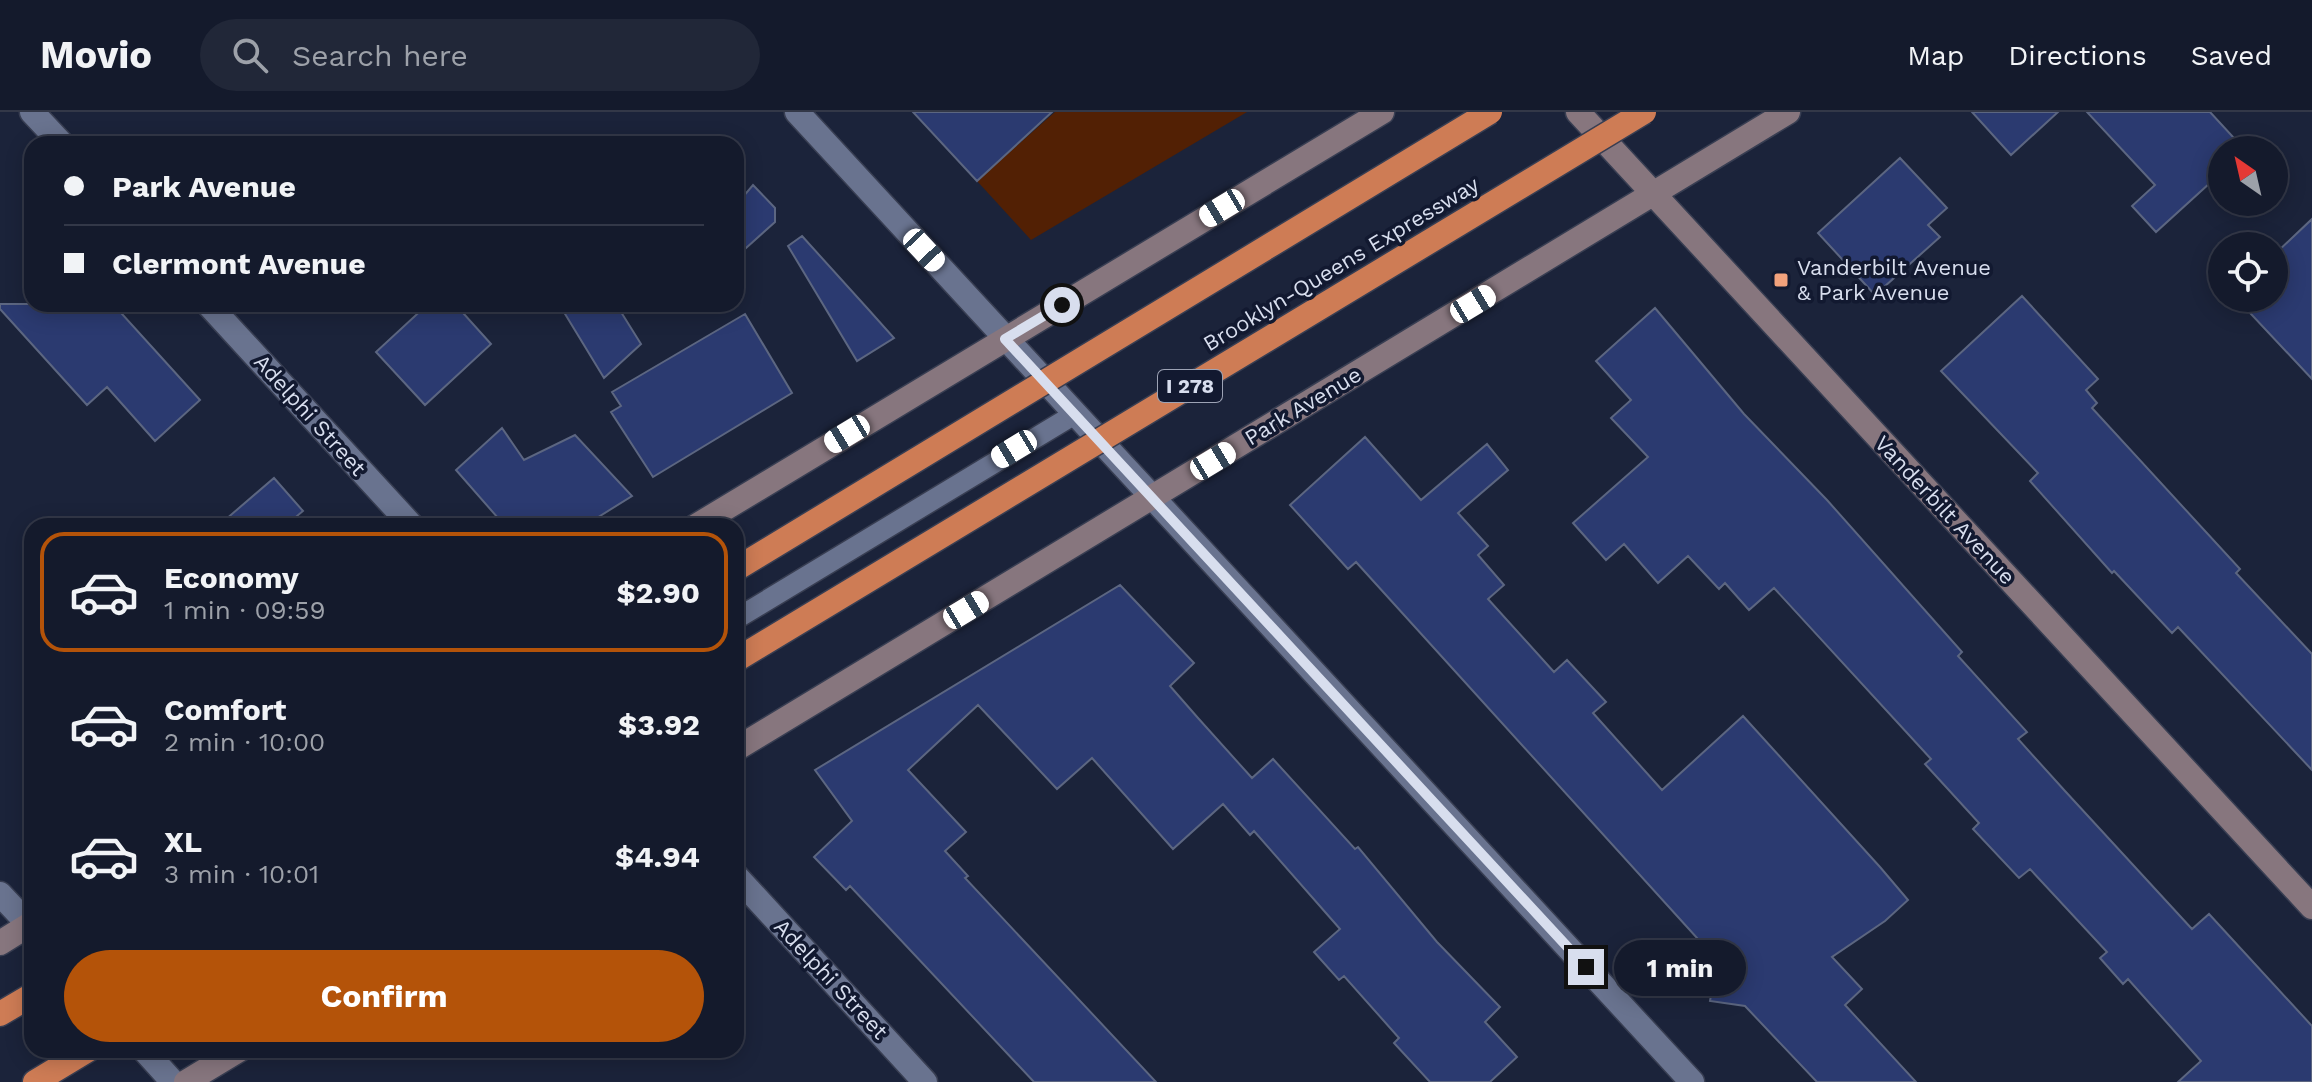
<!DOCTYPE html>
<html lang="en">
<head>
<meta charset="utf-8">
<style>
	:root { --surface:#141a2c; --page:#212738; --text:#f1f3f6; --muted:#9da1a9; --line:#333848; --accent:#b45309 }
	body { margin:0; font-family:"Work Sans",sans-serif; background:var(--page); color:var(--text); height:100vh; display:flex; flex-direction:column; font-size:30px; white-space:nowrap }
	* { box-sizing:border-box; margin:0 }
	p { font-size:26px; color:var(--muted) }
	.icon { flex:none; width:44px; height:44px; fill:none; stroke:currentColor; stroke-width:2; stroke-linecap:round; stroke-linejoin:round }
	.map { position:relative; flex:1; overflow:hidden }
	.panel { position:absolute; left:24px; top:406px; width:720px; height:540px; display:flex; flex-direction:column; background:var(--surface); border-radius:24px; box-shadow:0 4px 20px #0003,0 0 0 2px var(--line) }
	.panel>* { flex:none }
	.hud { position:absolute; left:24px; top:24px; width:720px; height:176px; border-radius:24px; box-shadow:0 4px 20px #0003,0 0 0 2px var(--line); display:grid; align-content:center; height:176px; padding:0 40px; background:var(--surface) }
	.needle { width:52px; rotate:326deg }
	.fabs { position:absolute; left:2208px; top:24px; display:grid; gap:16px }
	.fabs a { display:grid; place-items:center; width:80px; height:80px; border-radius:50%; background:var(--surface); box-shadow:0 4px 20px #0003,0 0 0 2px var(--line); font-size:40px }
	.end { position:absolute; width:36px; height:36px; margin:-18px; border:10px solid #d8deee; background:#111; box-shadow:0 0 0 4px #111 }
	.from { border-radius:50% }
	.bubble { position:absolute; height:56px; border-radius:28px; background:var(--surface); box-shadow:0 4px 20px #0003,0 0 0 2px var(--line); font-size:26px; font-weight:700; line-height:56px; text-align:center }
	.car { position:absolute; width:24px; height:48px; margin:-24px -12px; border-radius:10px; box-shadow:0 0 6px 2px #0007; background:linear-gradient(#fff 24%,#345 0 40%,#fff 0 76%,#345 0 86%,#fff 0) }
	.hud b { display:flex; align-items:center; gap:28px; height:76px; font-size:30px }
	.hud b+b { border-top:2px solid var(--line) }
	.hud i { width:20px; height:20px; background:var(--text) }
	ul { padding:14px 0 0; list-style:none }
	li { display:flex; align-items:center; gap:24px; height:120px; margin:0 16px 12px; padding:0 24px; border:4px solid transparent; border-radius:24px }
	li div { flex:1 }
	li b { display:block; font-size:30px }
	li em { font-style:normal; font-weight:700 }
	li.on { border-color:var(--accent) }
	li>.icon { width:72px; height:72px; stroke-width:1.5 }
	.primary-button { display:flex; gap:16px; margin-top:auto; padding:16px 40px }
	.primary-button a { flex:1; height:92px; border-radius:48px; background:var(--accent); color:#fff; font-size:32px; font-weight:700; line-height:92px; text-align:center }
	header { display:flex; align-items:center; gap:48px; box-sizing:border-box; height:112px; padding:0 40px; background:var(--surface); border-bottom:2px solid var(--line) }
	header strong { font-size:38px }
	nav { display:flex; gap:44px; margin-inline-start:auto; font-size:28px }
	.search { width:560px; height:72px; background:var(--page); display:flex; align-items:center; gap:20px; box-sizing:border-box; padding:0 28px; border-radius:44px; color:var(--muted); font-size:30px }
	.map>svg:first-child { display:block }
</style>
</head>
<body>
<header>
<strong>Movio</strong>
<div class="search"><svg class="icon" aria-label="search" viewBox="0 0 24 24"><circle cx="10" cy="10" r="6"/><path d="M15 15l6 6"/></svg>Search here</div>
<nav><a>Map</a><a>Directions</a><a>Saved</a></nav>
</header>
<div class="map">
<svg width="2312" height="970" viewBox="0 0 2312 970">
	<rect width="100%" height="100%" fill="#1b233a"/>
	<path fill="#522004" d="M1055 0H1247L1031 128 977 69Z"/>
	<path fill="#2b3a70" stroke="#5c6681" stroke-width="2" d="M913 0H1052L977 69Z
		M1972 0H2058L2011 43Z
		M2087 0H2210L2245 38H2222V60L2156 120 2132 94 2155 73Z
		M1900 46 1947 96 1928 113 1940 125 1875 183 1818 121Z
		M753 73 775 96V110L736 145V93Z
		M2312 107V267L2236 186H2274V143Z
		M802 124 868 197 894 226 857 249 788 134Z
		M2022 184 2098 267 2086 278 2097 291 2092 296 2240 457 2236 461 2312 542V658L2178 515 2172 521 2114 459 2112 461 2030 369 2038 361 1941 259Z
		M0 192H113L200 288 155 329 107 275 87 293 0 197Z
		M428 192H455L491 232 425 293 376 240Z
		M559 192H616L641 232 604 266Z
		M1655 196 1744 302 1827 388 1962 540 1958 544 2027 620 2018 627 2065 679 2192 817 2209 802 2312 914V970H2178L2201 949 2128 867 2123 872 2100 846 2107 840 2030 757 2019 766 1973 717 1979 711 1925 652 1931 647 1774 476 1749 498 1725 471 1719 477 1688 444 1658 471 1624 432 1606 448 1573 411 1648 345 1611 306 1631 288 1596 249Z
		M745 202 792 281 653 365 611 300 621 294 612 280Z
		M502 316 524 348 575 323 632 384 584 414H505L456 358Z
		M1365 325 1421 388 1487 332 1508 358 1458 401 1488 434 1478 443 1504 473 1488 487 1554 560 1567 548 1606 590 1593 601 1662 678 1743 604 1880 755 1908 788 1885 809 1832 845 1862 877 1845 893 1916 970H1817L1745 894 1710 889 1713 872 1703 861 1717 848 1356 450 1348 457 1290 393Z
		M274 366 303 399 285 414H218Z
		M1120 473 1194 551 1170 574 1198 606 1252 666 1273 647 1355 737 1358 735 1437 830 1500 895 1485 910 1517 945 1490 970H1430L1394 931 1399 926 1344 864 1339 868 1314 840 1340 817 1254 719 1250 723 1223 692 1173 737 1092 646 1057 677 978 593 908 658 966 720 945 739 968 764 965 766 1156 970H1034L850 774 846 778 814 745 852 709 815 658Z"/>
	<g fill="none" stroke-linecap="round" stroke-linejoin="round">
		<defs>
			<path id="lane" d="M736 507 1075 302"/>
			<path id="street" d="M32 0 62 32
				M797 0 1692 970
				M208 192 412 414
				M736 764 925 970
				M0 782 32 816
				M144 938 173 970"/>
			<path id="secondary" d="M1578 0 2312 795
				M696 414 1382 0
				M736 637 1788 0
				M0 831 32 811
				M186 970 239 938"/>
			<path id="highway" d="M0 902 32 883
				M35 970 88 938"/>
		</defs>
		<use href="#lane" stroke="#383e52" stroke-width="23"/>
		<use href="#street" stroke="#383e52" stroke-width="27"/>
		<use href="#secondary" stroke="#383e52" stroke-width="27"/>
		<use href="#highway" stroke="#383e52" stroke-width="27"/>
		<use href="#lane" stroke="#69738f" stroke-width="20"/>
		<use href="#street" stroke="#69738f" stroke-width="24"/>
		<use href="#secondary" stroke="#87767e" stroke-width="24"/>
		<use href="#highway" stroke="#ce7c55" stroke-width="24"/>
		<defs>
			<path id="highway-bridge" d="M736 457 1490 0
				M736 548 1644 0"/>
		</defs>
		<use href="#highway-bridge" stroke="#383e52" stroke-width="27" stroke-linecap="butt"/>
		<use href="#highway-bridge" stroke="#ce7c55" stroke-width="24"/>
	</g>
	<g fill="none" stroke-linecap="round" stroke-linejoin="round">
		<path stroke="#d8deee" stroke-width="10" d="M1062 193 1005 227 1586 855"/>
	</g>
	<rect fill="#f1a17c" stroke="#121930" stroke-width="3" x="1773" y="160" width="16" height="16" rx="4"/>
	<g text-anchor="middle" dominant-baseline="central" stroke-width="7" stroke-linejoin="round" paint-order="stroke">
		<rect fill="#121930" stroke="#9da3b5" stroke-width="2" x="1158" y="258" width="64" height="32" rx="6"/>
		<g font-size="20" font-weight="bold" fill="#d8deee">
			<text x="1190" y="274">I 278</text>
		</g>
		<g font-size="22" fill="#d8deee" stroke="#121930">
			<text transform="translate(1341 152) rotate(-31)">Brooklyn-Queens Expressway</text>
			<text transform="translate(1303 294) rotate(-31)">Park Avenue</text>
			<text transform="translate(310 303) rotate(48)">Adelphi Street</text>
			<text transform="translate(1945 398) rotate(47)">Vanderbilt Avenue</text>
			<text transform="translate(831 867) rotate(47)">Adelphi Street</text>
		</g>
		<g font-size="22" fill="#d8deee" stroke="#121930" text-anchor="start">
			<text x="1797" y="155">Vanderbilt Avenue<tspan x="1797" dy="25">&amp; Park Avenue</tspan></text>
		</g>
	</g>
</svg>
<div class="fabs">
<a><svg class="needle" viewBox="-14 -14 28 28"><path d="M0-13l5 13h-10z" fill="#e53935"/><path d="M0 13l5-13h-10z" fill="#9da1a9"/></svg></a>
<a><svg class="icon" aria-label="locate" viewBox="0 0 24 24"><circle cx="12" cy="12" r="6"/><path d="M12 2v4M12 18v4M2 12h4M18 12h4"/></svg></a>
</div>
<i class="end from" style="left:1062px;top:193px"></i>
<i class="end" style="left:1586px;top:855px"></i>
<div class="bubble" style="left:1614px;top:828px;width:132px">1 min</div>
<i class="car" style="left:1222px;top:96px;rotate:239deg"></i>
<i class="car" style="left:924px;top:138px;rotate:137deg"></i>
<i class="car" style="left:1473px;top:192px;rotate:59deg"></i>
<i class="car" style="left:847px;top:322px;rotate:239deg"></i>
<i class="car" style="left:1014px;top:337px;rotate:239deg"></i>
<i class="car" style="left:1213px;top:349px;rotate:59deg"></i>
<i class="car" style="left:966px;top:498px;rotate:59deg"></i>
<div class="hud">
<b><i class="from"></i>Park Avenue</b>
<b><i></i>Clermont Avenue</b>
</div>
<section class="panel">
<ul>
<li class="on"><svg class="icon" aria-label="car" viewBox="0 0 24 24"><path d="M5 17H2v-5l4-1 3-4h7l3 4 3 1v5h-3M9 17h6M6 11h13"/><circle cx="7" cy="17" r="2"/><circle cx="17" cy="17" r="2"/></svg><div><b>Economy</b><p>1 min · 09:59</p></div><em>$2.90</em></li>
<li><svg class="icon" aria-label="car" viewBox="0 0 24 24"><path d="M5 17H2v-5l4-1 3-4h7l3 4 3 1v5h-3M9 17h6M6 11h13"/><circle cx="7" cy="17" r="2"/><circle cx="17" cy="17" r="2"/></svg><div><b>Comfort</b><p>2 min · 10:00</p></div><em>$3.92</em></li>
<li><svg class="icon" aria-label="car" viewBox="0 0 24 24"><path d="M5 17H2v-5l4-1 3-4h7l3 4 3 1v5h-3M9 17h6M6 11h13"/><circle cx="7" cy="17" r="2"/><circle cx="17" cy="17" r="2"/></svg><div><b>XL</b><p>3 min · 10:01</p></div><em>$4.94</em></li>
</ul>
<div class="primary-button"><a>Confirm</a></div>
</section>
</div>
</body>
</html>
